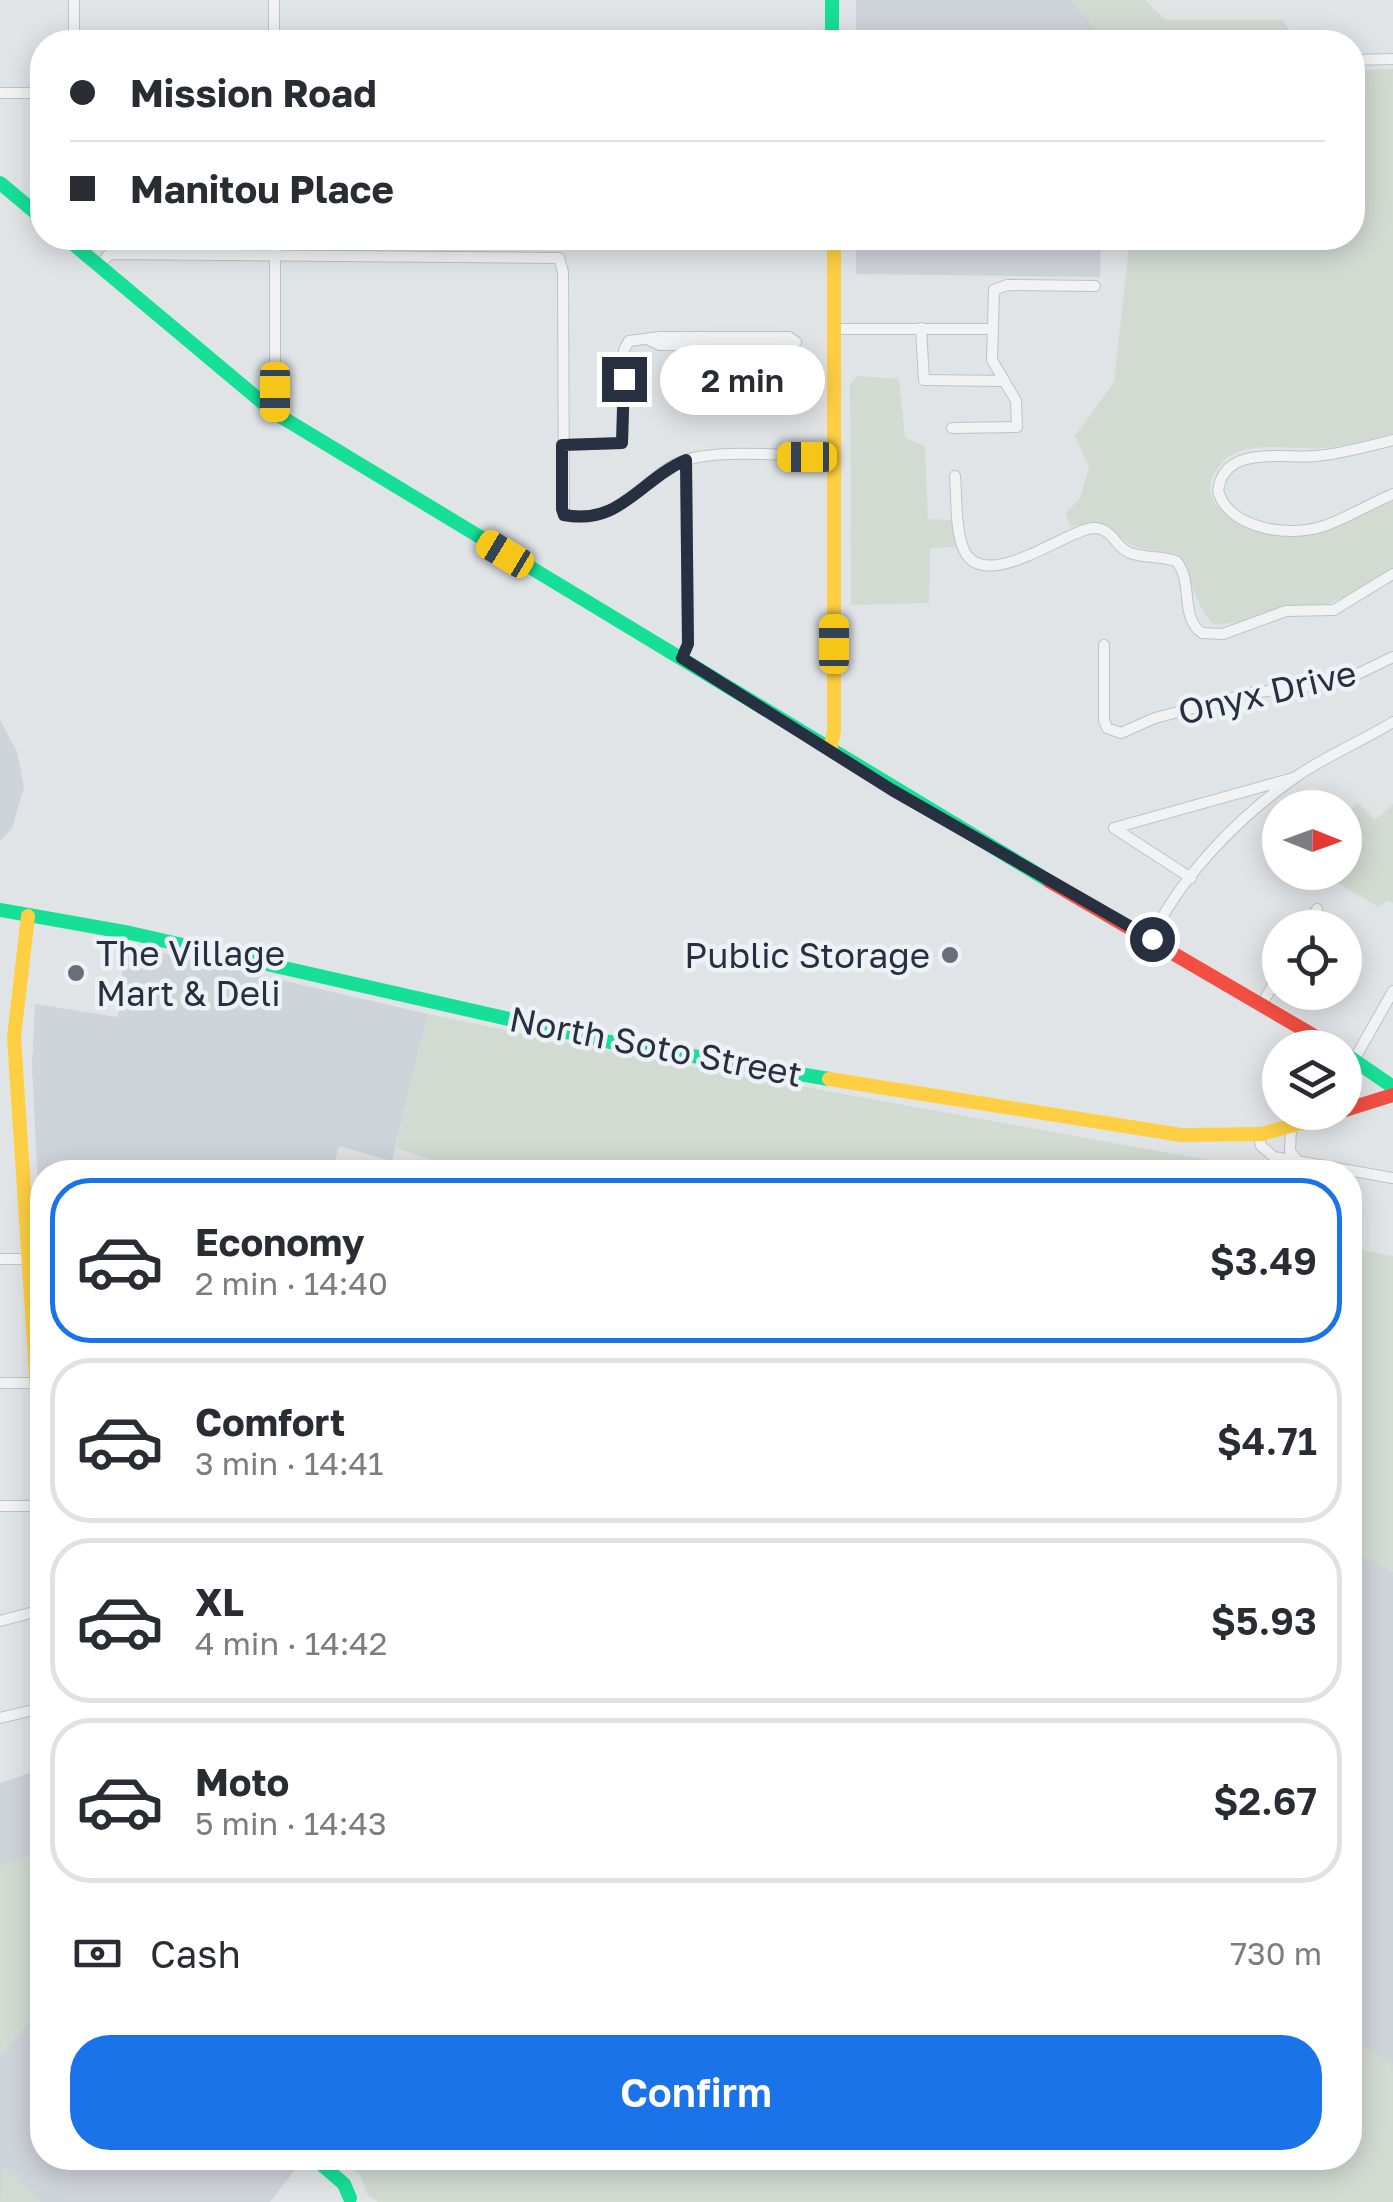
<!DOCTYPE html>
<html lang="en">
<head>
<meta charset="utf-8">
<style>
	:root { --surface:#fff; --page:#f7f7f7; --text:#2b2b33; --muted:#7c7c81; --line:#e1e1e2; --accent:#1a73e8 }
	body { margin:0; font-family:"Golos Text",sans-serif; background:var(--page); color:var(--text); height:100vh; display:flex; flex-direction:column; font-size:38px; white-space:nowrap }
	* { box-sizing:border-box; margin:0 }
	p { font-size:32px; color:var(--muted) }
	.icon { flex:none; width:55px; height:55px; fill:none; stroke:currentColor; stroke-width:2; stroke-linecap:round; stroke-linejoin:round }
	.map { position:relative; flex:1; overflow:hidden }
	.sheet { position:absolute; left:30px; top:1160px; width:1332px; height:1010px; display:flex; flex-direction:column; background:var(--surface); border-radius:40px; box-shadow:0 5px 25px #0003 }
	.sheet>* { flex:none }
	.hud { position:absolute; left:30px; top:30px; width:1335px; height:220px; border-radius:40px; box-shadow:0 5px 25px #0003; display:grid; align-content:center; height:220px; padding:0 40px; background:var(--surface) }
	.needle { width:65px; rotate:91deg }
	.tools { position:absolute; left:1262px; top:790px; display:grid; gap:20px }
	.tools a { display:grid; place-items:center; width:100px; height:100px; border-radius:50%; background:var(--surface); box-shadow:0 5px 25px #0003; font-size:50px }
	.end { position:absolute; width:45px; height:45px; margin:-22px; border:12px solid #273041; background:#fff; box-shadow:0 0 0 5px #fff }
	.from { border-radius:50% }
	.bubble { position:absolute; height:70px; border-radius:35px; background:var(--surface); box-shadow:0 5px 25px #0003; font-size:32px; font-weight:600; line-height:70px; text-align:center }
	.car { position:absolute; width:30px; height:60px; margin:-30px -15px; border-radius:12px; box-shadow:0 0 8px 2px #0007; background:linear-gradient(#f5c518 24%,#345 0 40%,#f5c518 0 76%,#345 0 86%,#f5c518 0) }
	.hud b { display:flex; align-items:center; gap:35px; height:95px; font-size:38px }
	.hud b+b { border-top:2px solid var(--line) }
	.hud i { width:25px; height:25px; background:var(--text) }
	ul { padding:18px 0 0; list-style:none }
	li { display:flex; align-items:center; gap:30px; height:165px; margin:0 20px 15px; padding:0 20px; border:5px solid var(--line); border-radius:40px }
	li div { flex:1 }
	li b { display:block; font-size:38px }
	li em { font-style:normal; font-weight:600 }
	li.selected { border-color:var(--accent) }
	li>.icon { width:90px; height:90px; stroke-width:1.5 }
	.pay { display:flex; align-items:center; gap:25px; height:110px; padding:0 40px; font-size:38px }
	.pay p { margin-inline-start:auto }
	.button { display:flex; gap:20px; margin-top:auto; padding:20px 40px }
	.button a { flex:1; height:115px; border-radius:40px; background:var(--accent); color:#fff; font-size:40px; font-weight:600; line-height:115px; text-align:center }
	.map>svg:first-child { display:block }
</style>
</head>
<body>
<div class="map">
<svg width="1393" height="2202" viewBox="0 0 1393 2202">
	<rect width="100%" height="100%" fill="#e1e4e7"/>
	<path fill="#cfd3da" d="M856 0H1105L1104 42H856Z
		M856 238H1101L1100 277 856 274Z
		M0 720 17 752 24 787 12 828 0 842Z
		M125 944 428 1014 392 1161 339 1146 332 1172H42L41 1248 32 1066 35 1004 118 1017Z
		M1350 1549 1393 1572V2066L1350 2038Z
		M42 1769V2158H296L301 2162 270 2202H0V1783Z"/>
	<path fill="#d1dbd2" d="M1070 0H1145L1166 20H1283L1295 42H1107Z
		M1393 69V434C1371 439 1347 446 1325 448 1297 450 1268 443 1240 451 1228 454 1218 465 1213 476 1194 518 1278 540 1308 536 1339 532 1364 510 1393 501V568L1356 592 1322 606 1272 610 1248 621 1214 625C1192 600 1194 581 1178 554 1164 551 1141 551 1129 543 1099 524 1111 519 1070 527L1066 513 1080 498 1089 468 1075 436 1114 382 1130 238H1352L1353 76 1358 70Z
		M857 376 899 379 905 438 925 446 928 519 952 520 958 547 930 548 929 603 851 605 850 384Z
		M1358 803 1375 820 1393 804V903L1388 901 1378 907 1322 873 1345 872V808L1340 807 1344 804 1350 810Z
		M428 1014 617 1053 1235 1165 1239 1172H468L396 1148Z
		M1350 1248 1393 1256V1572L1350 1549Z
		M38 1853 42 1855V2008L0 2056V1866Z
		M1350 2038 1393 2066V2202H378L368 2196 361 2176 338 2158H1350Z
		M3 2167 41 2202H0Z"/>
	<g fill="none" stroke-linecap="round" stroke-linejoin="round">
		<defs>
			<path id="street" d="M274 0V42
				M74 42V0
				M1352 60 1393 59
				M0 93H42
				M275 238V413
				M100 265 109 254 559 258 563 272 564 515C615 525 634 489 672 466 706 445 793 457 834 457
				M921 328 924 380 1003 381
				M835 329H990
				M651 341 660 345 788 346 796 342
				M952 428 1017 427 1016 401 992 360 994 290 1007 285 1095 286
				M1393 440C1368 446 1342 454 1316 456 1283 459 1224 444 1218 491 1229 529 1288 537 1321 527 1346 519 1369 504 1393 494
				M562 445 622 443 624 350 629 341 660 337H789L796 342
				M955 476C957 497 955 525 962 545 979 599 1065 530 1093 528 1113 528 1114 546 1130 553 1144 558 1161 556 1176 561 1194 581 1179 617 1202 633L1223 634 1286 611 1334 610 1393 574
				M1104 645V720L1107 728 1121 733 1155 718 1251 693 1341 682 1393 657
				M681 658 688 644 686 460
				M1191 878 1114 828 1293 778
				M1306 928 1317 909
				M1151 939C1179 878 1238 818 1293 779 1323 757 1361 742 1393 722
				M1263 1002 1280 973
				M1354 1060 1393 991
				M1291 1128 1290 1151 1298 1162
				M1258 1133 1261 1146 1274 1157 1393 1178
				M0 1259H42
				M0 1383H36
				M0 1506H42
				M0 1621 42 1610
				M0 1718 42 1708"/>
		</defs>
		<use href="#street" stroke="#bfc2c5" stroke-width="12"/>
		<use href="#street" stroke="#f1f2f3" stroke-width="10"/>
		<path stroke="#16e098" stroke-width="14" d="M832 0V42
			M0 183 42 218
			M66 238 275 413 1049 881
			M0 910 130 933 610 1042 829 1079
			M1345 1054 1393 1087
			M314 2158 344 2184 350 2198"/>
		<path stroke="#ffcf43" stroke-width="14" d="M830 750 834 731V238
			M28 916 14 1037 42 1465
			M829 1079 1181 1135 1262 1134 1339 1112"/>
		<path stroke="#f24e42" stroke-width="14" d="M1049 881 1335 1048
			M1345 1110 1393 1095"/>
	</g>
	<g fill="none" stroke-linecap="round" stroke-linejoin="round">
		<path stroke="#273041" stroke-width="12" d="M624 379 622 443 562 445V509L564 515C620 526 641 479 686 460L688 644 682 658 892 790 1152 939"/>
	</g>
	<g fill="#686f7b" stroke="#eef2f6" stroke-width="4">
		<circle cx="950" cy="955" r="10"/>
		<circle cx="76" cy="973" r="10"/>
	</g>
	<g text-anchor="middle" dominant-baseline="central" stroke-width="9" stroke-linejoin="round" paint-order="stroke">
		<g font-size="35" fill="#273041" stroke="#eef2f6">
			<text transform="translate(1267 692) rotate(-13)">Onyx Drive</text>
			<text transform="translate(656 1046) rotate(11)">North Soto Street</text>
		</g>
		<g font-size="35" fill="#273041" stroke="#eef2f6" text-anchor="start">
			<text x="96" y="953">The Village<tspan x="96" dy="40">Mart &amp; Deli</tspan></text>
			<text x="930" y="955" text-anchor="end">Public Storage</text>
		</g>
	</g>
</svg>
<div class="tools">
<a><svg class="needle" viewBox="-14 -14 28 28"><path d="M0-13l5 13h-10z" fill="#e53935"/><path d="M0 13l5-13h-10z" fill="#7c7c81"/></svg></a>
<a><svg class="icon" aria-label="locate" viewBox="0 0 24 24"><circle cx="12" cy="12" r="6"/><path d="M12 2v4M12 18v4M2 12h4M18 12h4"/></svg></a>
<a><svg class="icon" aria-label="layers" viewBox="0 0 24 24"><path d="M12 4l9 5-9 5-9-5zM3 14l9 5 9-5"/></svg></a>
</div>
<i class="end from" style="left:1152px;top:939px"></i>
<i class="end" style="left:624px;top:379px"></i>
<div class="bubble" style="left:660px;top:345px;width:165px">2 min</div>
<i class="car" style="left:275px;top:392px;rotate:180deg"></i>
<i class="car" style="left:807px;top:457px;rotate:270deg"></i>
<i class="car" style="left:505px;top:554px;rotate:301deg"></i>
<i class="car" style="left:834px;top:644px;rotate:0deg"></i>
<div class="hud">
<b><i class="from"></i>Mission Road</b>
<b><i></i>Manitou Place</b>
</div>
<section class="sheet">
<ul>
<li class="selected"><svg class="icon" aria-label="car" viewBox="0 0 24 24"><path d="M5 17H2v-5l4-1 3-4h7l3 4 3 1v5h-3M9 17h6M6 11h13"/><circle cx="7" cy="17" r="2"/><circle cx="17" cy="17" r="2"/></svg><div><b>Economy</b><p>2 min · 14:40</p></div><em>$3.49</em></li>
<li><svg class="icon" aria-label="car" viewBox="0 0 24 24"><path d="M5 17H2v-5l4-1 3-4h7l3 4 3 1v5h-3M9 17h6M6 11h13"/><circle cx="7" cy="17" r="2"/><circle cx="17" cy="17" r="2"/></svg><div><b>Comfort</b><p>3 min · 14:41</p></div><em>$4.71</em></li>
<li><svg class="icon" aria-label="car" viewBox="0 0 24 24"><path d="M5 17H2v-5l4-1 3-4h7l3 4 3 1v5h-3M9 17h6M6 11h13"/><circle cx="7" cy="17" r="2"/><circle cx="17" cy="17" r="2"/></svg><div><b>XL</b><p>4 min · 14:42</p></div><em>$5.93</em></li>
<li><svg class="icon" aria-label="car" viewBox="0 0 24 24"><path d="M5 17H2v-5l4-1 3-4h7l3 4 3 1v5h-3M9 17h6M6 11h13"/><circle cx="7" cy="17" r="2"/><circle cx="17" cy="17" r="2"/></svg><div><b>Moto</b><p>5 min · 14:43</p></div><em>$2.67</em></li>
</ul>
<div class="pay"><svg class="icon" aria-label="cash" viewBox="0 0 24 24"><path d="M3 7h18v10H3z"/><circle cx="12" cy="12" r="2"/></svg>Cash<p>730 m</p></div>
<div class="button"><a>Confirm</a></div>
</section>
</div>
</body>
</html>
